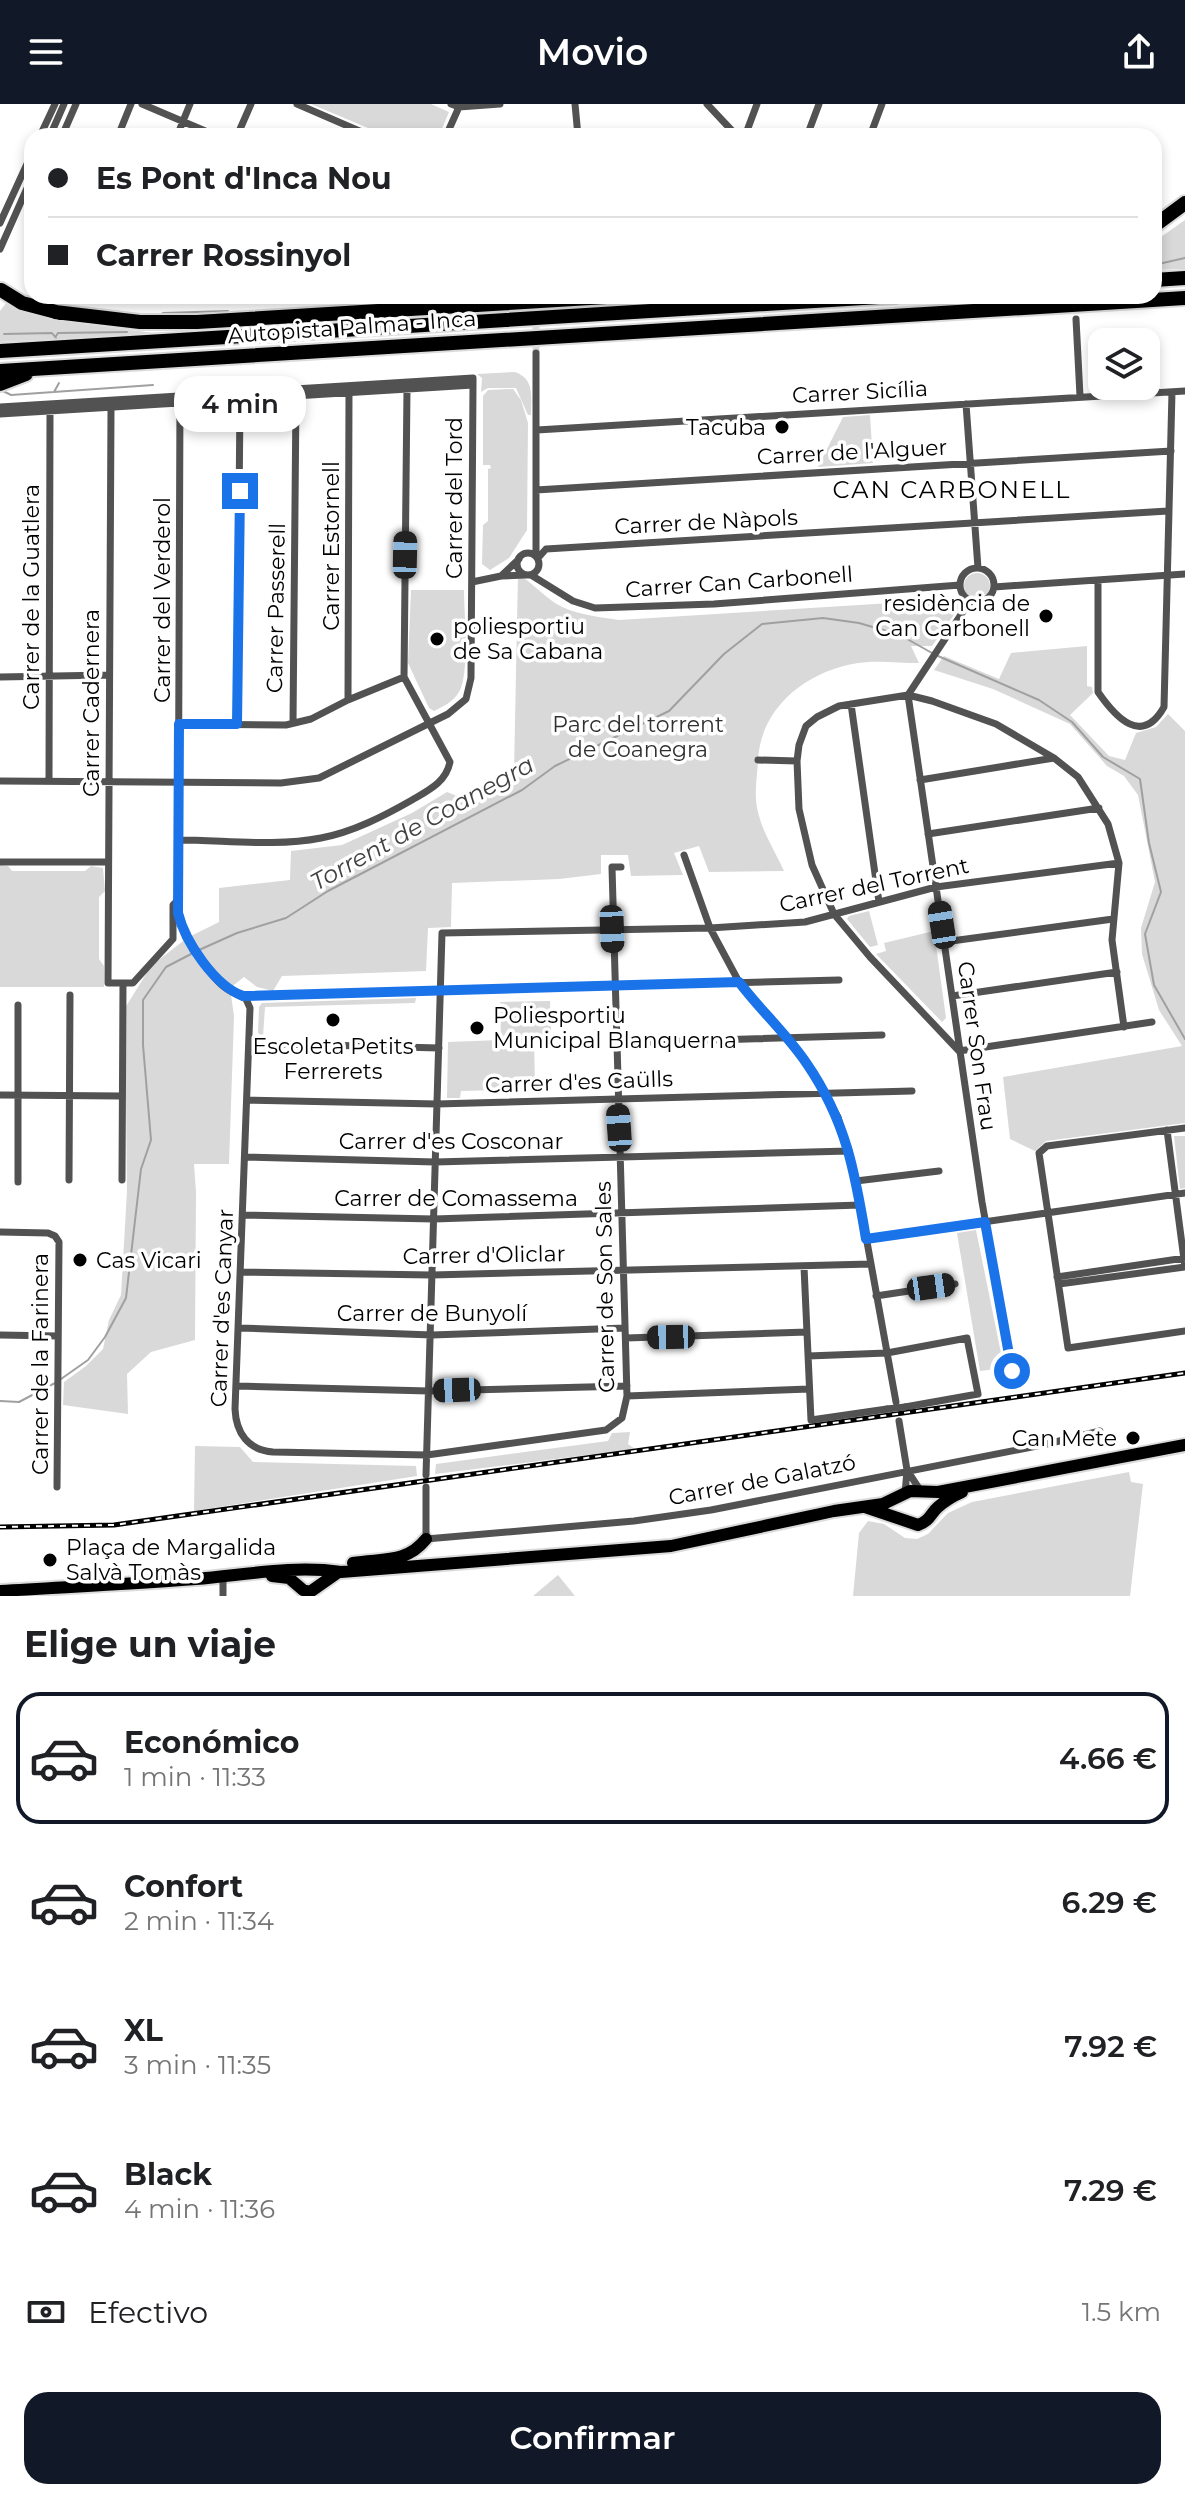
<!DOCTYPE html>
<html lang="es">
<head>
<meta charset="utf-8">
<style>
	:root { --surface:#fff; --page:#f2f2f2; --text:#202124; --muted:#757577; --line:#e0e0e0; --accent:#111827 }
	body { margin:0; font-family:Montserrat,sans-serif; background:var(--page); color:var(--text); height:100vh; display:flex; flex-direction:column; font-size:30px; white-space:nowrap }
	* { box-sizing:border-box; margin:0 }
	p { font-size:26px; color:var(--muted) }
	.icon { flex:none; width:44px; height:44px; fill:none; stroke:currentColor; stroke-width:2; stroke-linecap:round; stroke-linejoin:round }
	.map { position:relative; height:1492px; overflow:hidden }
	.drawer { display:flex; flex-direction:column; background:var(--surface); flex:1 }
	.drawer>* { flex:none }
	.hud { position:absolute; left:24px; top:24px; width:1138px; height:176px; border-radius:24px; box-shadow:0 4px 12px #0003; display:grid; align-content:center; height:176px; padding:0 24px; background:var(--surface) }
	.fabs { position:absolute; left:1088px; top:224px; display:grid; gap:16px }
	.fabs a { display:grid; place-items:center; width:72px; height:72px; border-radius:16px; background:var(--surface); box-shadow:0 4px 12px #0003; font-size:40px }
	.end { position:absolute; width:36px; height:36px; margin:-18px; border:10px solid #1a73e8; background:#fff; box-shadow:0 0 0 4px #fff }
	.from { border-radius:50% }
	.bubble { position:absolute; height:56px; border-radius:24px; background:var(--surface); box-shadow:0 4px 12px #0003; font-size:26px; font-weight:600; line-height:56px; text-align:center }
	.car { position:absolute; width:24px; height:48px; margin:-24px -12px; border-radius:10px; box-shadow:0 0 6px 2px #0007; background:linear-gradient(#222 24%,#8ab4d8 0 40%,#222 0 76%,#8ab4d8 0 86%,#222 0) }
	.hud b { display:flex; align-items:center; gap:28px; height:76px; font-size:30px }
	.hud b+b { border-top:2px solid var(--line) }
	.hud i { width:20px; height:20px; background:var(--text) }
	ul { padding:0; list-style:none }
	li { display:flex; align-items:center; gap:24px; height:132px; margin:0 16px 12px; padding:0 8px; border:4px solid transparent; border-radius:24px }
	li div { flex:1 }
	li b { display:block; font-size:30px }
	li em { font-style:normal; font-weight:600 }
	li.selected { border-color:var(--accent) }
	li>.icon { width:72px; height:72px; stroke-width:1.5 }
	h2 { padding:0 24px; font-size:36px; line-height:96px }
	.pay { display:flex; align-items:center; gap:20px; height:88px; padding:0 24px; font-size:30px }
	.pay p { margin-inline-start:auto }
	.action { display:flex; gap:16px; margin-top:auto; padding:16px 24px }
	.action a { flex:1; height:92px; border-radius:24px; background:var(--accent); color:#fff; font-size:32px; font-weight:600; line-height:92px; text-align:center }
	header { display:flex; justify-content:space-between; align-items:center; height:104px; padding:0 24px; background:var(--accent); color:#fff; font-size:36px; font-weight:600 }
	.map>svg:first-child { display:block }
</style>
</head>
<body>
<header><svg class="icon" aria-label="menu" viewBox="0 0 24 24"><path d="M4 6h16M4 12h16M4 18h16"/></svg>Movio<svg class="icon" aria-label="share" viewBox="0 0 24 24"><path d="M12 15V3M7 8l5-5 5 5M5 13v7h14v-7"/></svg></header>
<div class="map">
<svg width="1185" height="1492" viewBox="0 0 1185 1492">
	<rect width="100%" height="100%" fill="#fff"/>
	<path fill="#d9d9d9" d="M311 0H431L449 8 439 32H387Z
		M1185 116V165L1154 166V138Z
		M6 199 24 207 83 220 162 230 0 238V207Z
		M515 268C535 275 531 293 531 311H528L516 284H488L481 288 482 274 477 270Z
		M513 285 521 296 528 319 527 426 509 454 490 466 482 460 483 421 488 417V365L491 364 490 361H483V292L488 286Z
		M870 311 873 359 818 363 843 313Z
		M964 482a13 13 0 1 1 26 0a13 13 0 1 1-26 0Z
		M518 470C532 479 542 490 555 499 572 510 599 513 619 516L956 495 960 502 932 542H911L919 559C899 559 878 556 858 559 806 567 760 604 758 657 757 676 753 692 759 712 764 731 776 749 784 767L709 768 699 742 674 749 683 771 631 772 628 751H601V770L559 775 452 779 451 823 428 824 426 867 282 872 273 887 257 883 244 873 230 884 234 912 229 1060H194L196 1088 195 1236 151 1248 127 1270 128 1310 63 1301 64 1278 86 1262 103 1245 109 1216 121 1191 127 1087 125 904 151 862 187 834 219 818V784L290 776 291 747 342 741 412 709 447 688 477 700 514 668Z
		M411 486H464C464 510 470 569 459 588 453 598 444 602 434 607L429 604 408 559Z
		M1087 542V582L1092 583 1093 589 1070 611 1109 652 1125 656 1136 629 1156 623 1168 610 1185 627V1019L1046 1037 1035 1047 1010 1035 1003 973 1182 942 1159 906 1142 850 1141 824 1155 778 1138 691 1124 672 1107 662 1070 620 993 585 934 566 944 552 999 575 1011 549Z
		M0 761 8 762 12 767H85L91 762 103 764 105 787 99 793V855L104 862V883H0Z
		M869 807 878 841 870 843 847 815 849 812Z
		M934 827 946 914 942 918 876 850 886 847 884 839Z
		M416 894 415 899 265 903 263 933 258 929 259 903 262 899Z
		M550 897 551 931 534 935 535 985 461 987 460 994H447L448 938 501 936 500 898Z
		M1174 1032H1185V1084L1180 1085Z
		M976 1126 1004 1264 980 1267 957 1129Z
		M630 1328 628 1340 635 1345 435 1370 436 1360 608 1337 612 1329Z
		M195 1342 240 1343 253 1358 416 1362 417 1372 194 1407Z
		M1129 1368 1131 1378 1143 1380 1130 1492H853L859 1429 868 1417 884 1420 905 1434 917 1435 928 1430 948 1409 972 1398Z
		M558 1471 575 1492H533Z"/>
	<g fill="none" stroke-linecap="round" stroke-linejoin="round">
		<path stroke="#a0a0a0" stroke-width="2" d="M1154 161 1185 154
			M158 212 163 209 228 207
			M4 230 52 229 56 234
			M56 232 58 229 127 228
			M3 287 11 291 153 281
			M54 288 59 279
			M938 552 1039 596 1072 618 1103 653 1140 675 1149 739 1161 788 1145 830 1154 881 1185 935
			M199 846 237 829 286 814 328 787 522 686 555 662 669 607 724 550 762 520 823 514 859 519 900 531 932 549
			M61 1275 88 1256 105 1233 126 1194 141 1065 151 1036 143 941V896L166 863 193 849
			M0 1297 19 1298 55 1279"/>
		<path stroke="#d9d9d9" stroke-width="7" stroke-dasharray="7 3.5" stroke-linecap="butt" d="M536 249V195"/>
		<defs>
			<path id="primary" d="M865 1403 918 1421C930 1417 930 1410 938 1403 946 1396 953 1392 962 1388
				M353 1459C382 1454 406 1460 426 1435
				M272 1472 289 1474 303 1486 310 1488 337 1469
				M0 1487C65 1483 131 1480 196 1475 245 1471 293 1461 341 1468L671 1442 834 1407 883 1400 910 1387 938 1388 1185 1341"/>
			<path id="highway" d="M1154 122 1185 99
				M1154 176 1185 174
				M1 186 22 199 60 209
				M55 208 140 218H197L623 192
				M0 247 896 192
				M0 267 1185 194
				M0 280 26 270"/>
		</defs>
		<use href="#primary" stroke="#dbdbdb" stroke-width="16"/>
		<use href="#highway" stroke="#dbdbdb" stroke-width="18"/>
		<path stroke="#525252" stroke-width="7" d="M142 0 217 32
			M297 0 371 32
			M451 0 459 3 500 0
			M575 0 578 32
			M707 0 737 32
			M40 32 55 0
			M50 32 64 0
			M62 32 76 0
			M118 32 131 0
			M177 32 190 0
			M237 32 251 0
			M446 32 459 3
			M745 32 757 0
			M807 32 819 0
			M870 32 882 0
			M0 119 32 49
			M0 145 32 73
			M1076 215 1080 292
			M536 249V452
			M180 293 178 809C184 829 207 869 223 882 230 888 238 890 246 895L250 904 235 1305C236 1329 248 1346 273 1348L427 1351 606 1326 622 1314 627 1292 612 763H621
			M966 300 978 464
			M0 303 473 274V281
			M111 305 108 879H133L173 835V801L178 796
			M0 310 473 281
			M537 326 1185 287
			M536 386 1171 347
			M517 460a11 11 0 1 1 22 0a11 11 0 1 1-22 0Z
			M538 454 546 445 1168 407
			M960 481a17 17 0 1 1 34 0a17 17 0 1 1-34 0Z
			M531 471 573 497 595 504 714 500 960 481
			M501 472 519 455
			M1098 476V588C1116 614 1142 642 1164 603L1172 288
			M472 478 501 472 525 471
			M994 483 1185 470
			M970 497 908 591 982 1098 1012 1267
			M0 573 109 571
			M348 596 349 289
			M851 600 879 798
			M293 619 296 293
			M179 620 286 621 311 615 348 596 404 573
			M237 620 240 296
			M758 656 797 657
			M920 676 1054 654
			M0 677 281 679 319 674 448 610 466 595 471 574 473 281
			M49 677 50 309
			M928 730 1099 704
			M178 736C225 736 275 743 321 734 353 728 384 712 412 696 429 686 446 678 450 658L404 573 407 285
			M684 751 710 824 739 878 805 957 838 1013 856 1077 896 1298
			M0 758H107
			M944 838 1113 815
			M243 892 839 876
			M952 892 1117 868
			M1124 923 1112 836 1119 759 1108 720 1078 673 1054 654 996 620 932 597 908 591 839 602 817 613 806 622 799 641 797 657 799 705 812 761 834 810 870 853 959 947 1152 918
			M249 939 439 944
			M616 939 882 931
			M0 991 121 992
			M248 996 437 1000 912 987
			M1185 1024 1047 1042 1039 1049 1068 1244 1185 1227
			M1167 1026 1185 1163
			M246 1053 435 1058 849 1047
			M69 1076 70 891
			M122 1076 123 880
			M856 1077 939 1067
			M18 1078V901
			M243 1111 434 1115 860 1101
			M0 1128 48 1129 55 1132 59 1138 57 1383
			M866 1135 1185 1089
			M804 1163 811 1316 887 1305
			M241 1168 432 1171 871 1160
			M1057 1173 1185 1154
			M1059 1180 1185 1163
			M876 1192 955 1180
			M239 1224 432 1231 625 1224
			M0 1231 58 1232
			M626 1234 807 1228
			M808 1252 887 1249 967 1234 978 1290 905 1303
			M237 1282 429 1287 627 1282
			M627 1292 809 1285
			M899 1317 907 1366 905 1390
			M907 1366 920 1386
			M426 1371 442 829 710 824 805 818 936 783 1119 759
			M426 1383V1435L634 1417 711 1406 1047 1340 1100 1327
			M223 1492V1473"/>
		<use href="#primary" stroke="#000" stroke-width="12"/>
		<use href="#highway" stroke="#000" stroke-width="14"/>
		<defs>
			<path id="rail" d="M0 1423 114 1421 1185 1269"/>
		</defs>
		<use href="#rail" stroke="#000" stroke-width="5"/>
		<use href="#rail" stroke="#fff" stroke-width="2" stroke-dasharray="6" stroke-linecap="butt"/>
		<path stroke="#525252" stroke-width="7" d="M887 1305 905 1303"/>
	</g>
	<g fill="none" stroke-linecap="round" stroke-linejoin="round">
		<path stroke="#1a73e8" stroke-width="10" d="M240 387 237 620H179L178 809C185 838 215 882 243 892L739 878C760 906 787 930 807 960 846 1017 855 1068 866 1135L985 1118 1012 1267"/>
	</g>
	<g fill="#000" stroke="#fff" stroke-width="3">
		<circle cx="782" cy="323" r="8"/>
		<circle cx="1046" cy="512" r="8"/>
		<circle cx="437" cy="535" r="8"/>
		<circle cx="333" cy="916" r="8"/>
		<circle cx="477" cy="924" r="8"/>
		<circle cx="80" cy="1156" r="8"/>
		<circle cx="1133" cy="1334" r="8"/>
		<circle cx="50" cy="1456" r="8"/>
	</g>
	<g text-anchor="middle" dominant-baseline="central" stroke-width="7" stroke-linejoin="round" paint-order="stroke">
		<g font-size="22" fill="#000" stroke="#fff">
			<text transform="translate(352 223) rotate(-4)">Autopista Palma - Inca</text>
			<text transform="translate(860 288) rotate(-3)">Carrer Sicília</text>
			<text transform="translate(852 348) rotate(-3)">Carrer de l'Alguer</text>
			<text transform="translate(454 394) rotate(-90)">Carrer del Tord</text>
			<text transform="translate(706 418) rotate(-3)">Carrer de Nàpols</text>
			<text transform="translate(331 442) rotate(-90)">Carrer Estornell</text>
			<text transform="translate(739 478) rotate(-4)">Carrer Can Carbonell</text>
			<text transform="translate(31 493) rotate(-90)">Carrer de la Guatlera</text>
			<text transform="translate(162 496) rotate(-90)">Carrer del Verderol</text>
			<text transform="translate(276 504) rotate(-89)">Carrer Passerell</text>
			<text transform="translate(91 599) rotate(-90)">Carrer Cadernera</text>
			<text transform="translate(874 781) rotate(-12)">Carrer del Torrent</text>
			<text transform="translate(977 942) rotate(82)">Carrer Son Frau</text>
			<text transform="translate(579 978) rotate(-2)">Carrer d'es Caülls</text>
			<text x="451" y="1037">Carrer d'es Cosconar</text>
			<text x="456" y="1094">Carrer de Comassema</text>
			<text transform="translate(484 1151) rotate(-1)">Carrer d'Oliclar</text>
			<text transform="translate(605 1183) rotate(-91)">Carrer de Son Sales</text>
			<text transform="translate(222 1204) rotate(-88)">Carrer d'es Canyar</text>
			<text x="432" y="1209">Carrer de Bunyolí</text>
			<text transform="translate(40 1260) rotate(-90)">Carrer de la Farinera</text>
			<text transform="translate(762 1376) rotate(-11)">Carrer de Galatzó</text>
		</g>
		<g font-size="22" fill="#000" stroke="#fff" text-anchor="start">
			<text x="766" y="323" text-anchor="end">Tacuba</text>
			<text x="1030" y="499" text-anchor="end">residència de<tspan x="1030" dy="25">Can Carbonell</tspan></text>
			<text x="453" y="522">poliesportiu<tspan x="453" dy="25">de Sa Cabana</tspan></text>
			<text x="493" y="911">Poliesportiu<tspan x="493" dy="25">Municipal Blanquerna</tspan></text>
			<text x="333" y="942" text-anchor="middle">Escoleta Petits<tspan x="333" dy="25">Ferrerets</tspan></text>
			<text x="96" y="1156">Cas Vicari</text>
			<text x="1117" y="1334" text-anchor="end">Can Mete</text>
			<text x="66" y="1443">Plaça de Margalida<tspan x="66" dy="25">Salvà Tomàs</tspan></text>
		</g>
		<g font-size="22" fill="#303030" stroke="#fff">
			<text x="638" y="620">Parc del torrent<tspan x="638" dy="25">de Coanegra</tspan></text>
		</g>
		<g font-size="24" letter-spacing="2" fill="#000" stroke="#fff">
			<text x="952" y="385">CAN CARBONELL</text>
		</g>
		<g font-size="24" font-style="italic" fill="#414141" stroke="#fff">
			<text transform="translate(422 719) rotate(-29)">Torrent de Coanegra</text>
		</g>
	</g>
</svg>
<div class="fabs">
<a><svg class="icon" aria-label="layers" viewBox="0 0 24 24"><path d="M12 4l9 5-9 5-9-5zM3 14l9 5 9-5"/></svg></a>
</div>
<i class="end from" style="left:1012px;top:1267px"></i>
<i class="end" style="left:240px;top:387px"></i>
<div class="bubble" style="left:174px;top:272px;width:132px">4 min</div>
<i class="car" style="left:405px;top:451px;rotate:1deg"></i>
<i class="car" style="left:942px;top:821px;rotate:351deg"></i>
<i class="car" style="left:612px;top:825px;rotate:178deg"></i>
<i class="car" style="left:619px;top:1024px;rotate:356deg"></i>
<i class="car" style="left:931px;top:1183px;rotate:82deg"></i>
<i class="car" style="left:671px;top:1233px;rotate:269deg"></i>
<i class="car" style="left:457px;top:1286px;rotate:268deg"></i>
<div class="hud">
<b><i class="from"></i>Es Pont d'Inca Nou</b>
<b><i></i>Carrer Rossinyol</b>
</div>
</div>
<section class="drawer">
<h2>Elige un viaje</h2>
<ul>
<li class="selected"><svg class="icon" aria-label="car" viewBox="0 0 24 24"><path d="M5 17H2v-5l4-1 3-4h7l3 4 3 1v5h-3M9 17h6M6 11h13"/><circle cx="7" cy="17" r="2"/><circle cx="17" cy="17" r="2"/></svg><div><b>Económico</b><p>1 min · 11:33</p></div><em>4.66 €</em></li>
<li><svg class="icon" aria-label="car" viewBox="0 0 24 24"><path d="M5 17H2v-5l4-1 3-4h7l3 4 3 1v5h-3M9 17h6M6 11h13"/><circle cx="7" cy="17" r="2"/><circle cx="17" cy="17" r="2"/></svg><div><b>Confort</b><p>2 min · 11:34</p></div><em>6.29 €</em></li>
<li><svg class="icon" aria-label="car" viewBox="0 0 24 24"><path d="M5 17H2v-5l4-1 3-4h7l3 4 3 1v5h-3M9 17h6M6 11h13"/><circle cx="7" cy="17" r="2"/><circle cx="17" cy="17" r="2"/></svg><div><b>XL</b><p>3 min · 11:35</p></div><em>7.92 €</em></li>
<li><svg class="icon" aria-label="car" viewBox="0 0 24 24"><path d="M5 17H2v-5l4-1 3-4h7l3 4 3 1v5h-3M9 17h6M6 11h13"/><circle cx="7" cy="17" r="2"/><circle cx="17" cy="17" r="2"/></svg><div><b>Black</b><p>4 min · 11:36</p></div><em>7.29 €</em></li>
</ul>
<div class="pay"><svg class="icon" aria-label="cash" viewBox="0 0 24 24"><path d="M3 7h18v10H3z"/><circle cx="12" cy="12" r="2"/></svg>Efectivo<p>1.5 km</p></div>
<div class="action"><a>Confirmar</a></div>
</section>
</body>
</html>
